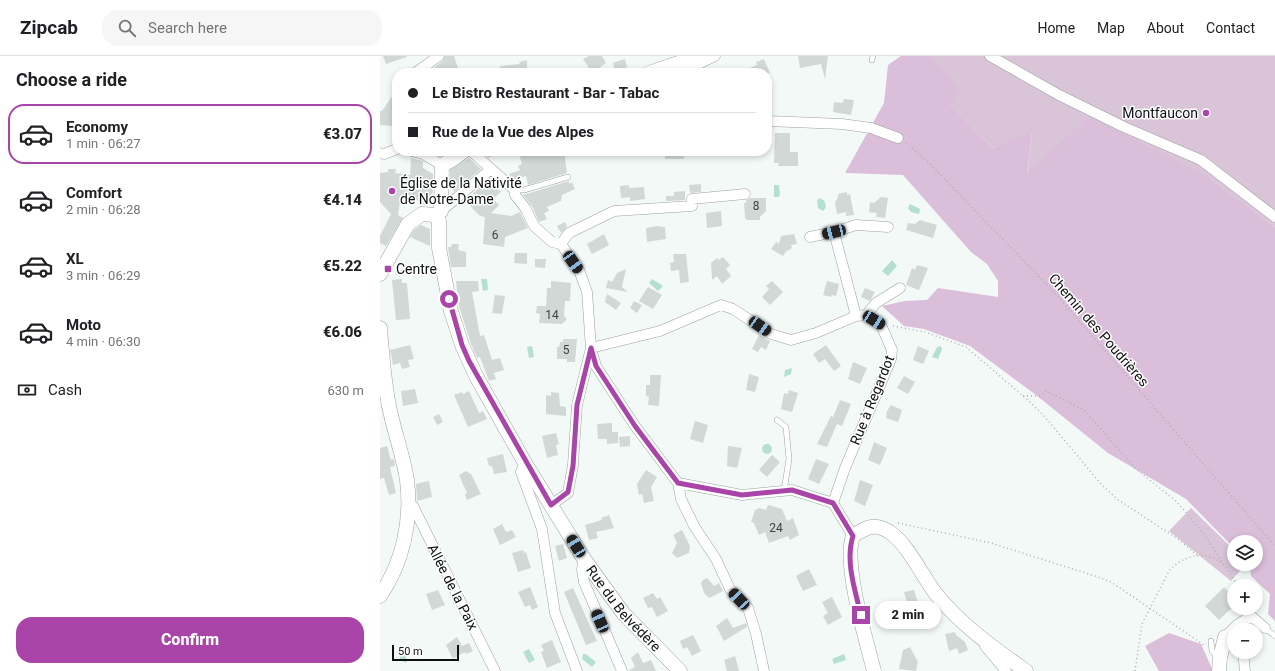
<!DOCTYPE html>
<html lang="en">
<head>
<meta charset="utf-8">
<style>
	:root { --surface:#fff; --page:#f6f6f6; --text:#202124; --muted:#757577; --line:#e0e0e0; --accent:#a944a9 }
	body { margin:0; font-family:Roboto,sans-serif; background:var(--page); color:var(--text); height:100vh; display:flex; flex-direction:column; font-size:15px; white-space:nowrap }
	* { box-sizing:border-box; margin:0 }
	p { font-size:13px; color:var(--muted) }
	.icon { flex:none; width:22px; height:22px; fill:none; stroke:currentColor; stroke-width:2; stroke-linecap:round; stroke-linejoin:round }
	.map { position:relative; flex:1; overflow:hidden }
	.side { display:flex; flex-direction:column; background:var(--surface); width:380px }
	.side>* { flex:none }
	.banner { position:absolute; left:12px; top:12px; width:380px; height:88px; border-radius:16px; box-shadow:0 2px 6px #0003; display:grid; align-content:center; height:88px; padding:0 16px; background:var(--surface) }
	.fabs { position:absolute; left:847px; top:479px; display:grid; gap:8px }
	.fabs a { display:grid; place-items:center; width:36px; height:36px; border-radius:50%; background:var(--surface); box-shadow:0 2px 6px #0003; font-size:20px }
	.scale { position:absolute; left:12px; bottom:10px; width:67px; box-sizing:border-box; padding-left:4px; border:2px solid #0e1010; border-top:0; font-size:11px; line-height:14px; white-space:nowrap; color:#0e1010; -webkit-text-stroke:3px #fff; paint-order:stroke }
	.end { position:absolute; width:18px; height:18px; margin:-9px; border:5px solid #a944a9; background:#fff; box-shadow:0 0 0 2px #fff }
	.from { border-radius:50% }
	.bubble { position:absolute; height:28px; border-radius:14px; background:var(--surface); box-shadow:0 2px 6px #0003; font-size:13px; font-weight:800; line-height:28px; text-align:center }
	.car { position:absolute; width:12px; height:24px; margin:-12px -6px; border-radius:5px; box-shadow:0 0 3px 1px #0007; background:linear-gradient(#222 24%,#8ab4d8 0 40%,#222 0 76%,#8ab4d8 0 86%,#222 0) }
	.banner b { display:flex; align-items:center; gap:14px; height:38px; font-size:15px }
	.banner b+b { border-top:1px solid var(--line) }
	.banner i { width:10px; height:10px; background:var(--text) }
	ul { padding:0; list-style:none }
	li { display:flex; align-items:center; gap:12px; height:60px; margin:0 8px 6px; padding:0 8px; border:2px solid transparent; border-radius:16px }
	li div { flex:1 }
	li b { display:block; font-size:15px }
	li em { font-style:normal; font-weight:800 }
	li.current { border-color:var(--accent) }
	li>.icon { width:36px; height:36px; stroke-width:1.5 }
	h2 { padding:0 16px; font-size:18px; line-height:48px }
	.pay { display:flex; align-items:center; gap:10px; height:44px; padding:0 16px; font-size:15px }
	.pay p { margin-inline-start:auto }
	.action { display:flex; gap:8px; margin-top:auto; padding:8px 16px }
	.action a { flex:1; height:46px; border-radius:16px; background:var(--accent); color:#fff; font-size:16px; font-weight:800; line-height:46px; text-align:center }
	header { display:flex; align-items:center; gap:24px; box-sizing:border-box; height:56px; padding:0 20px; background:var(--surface); border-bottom:1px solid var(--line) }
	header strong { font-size:19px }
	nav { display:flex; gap:22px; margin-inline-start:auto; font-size:14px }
	.search { width:280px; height:36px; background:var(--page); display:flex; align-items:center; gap:10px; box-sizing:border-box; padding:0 14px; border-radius:16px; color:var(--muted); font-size:15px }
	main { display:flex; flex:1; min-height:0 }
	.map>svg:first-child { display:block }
</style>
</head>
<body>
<header>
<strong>Zipcab</strong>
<div class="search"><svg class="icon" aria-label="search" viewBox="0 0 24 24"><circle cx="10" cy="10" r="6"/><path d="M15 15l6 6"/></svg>Search here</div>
<nav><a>Home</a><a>Map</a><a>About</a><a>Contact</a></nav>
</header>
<main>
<section class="side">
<h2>Choose a ride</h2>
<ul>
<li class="current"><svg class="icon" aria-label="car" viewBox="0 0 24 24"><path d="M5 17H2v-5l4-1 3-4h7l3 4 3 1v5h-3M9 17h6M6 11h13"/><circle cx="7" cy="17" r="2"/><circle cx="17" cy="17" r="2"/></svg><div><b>Economy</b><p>1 min · 06:27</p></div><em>€3.07</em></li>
<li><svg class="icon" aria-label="car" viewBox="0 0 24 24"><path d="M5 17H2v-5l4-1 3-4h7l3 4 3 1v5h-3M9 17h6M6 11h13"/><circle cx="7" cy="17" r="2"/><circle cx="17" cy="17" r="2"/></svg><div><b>Comfort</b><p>2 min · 06:28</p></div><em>€4.14</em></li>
<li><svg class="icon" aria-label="car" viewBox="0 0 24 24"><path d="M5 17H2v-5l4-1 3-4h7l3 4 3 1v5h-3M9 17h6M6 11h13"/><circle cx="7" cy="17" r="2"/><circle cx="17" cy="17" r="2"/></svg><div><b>XL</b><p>3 min · 06:29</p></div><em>€5.22</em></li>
<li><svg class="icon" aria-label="car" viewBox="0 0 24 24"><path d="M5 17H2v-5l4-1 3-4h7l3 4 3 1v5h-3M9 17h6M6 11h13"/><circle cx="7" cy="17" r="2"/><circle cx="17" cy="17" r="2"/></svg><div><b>Moto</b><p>4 min · 06:30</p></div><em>€6.06</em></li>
</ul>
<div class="pay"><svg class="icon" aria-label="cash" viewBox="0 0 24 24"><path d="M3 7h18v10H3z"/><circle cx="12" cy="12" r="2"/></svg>Cash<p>630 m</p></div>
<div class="action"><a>Confirm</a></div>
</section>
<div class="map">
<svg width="895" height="615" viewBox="0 0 895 615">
	<rect width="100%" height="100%" fill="#f3f9f7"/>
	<path fill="#d9c4d8" d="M550 0H895V171L828 121 647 119 652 77 613 92 570 48Z
		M811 452 854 494V508H866L851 525 789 475Z"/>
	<path fill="#dbbeda" d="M521 0H550L580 35 570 48 613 92 652 76 647 118 709 60 828 121 895 171V565L888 558 890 538 871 520 869 508H876V486H854V492L806 443 728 397 656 339 590 290 544 273 524 270 502 250 525 245 547 244 558 232 618 241V225L607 208 591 196 523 119 465 117 504 47 508 9Z
		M789 577 821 588 833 615H779L765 590Z"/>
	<path fill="#b4e0d0" d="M394 129H399L400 139 398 141H394Z
		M439 142 444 144 446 151 443 155 438 152 437 145Z
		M530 148 540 153 539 158 531 156 528 152Z
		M512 204 517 210 508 220 502 215Z
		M101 223H107L108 234 103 235Z
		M272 223 283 230 278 235 269 227Z
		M152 290 154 301 149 302 147 291Z
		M557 291 561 290 562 293 558 303 552 301Z
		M412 312 411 318 404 321 405 314Z
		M382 393a5 5 0 1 1 10 0a5 5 0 1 1-10 0Z
		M149 593 155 604 149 607 143 596Z
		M20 596 24 597 27 604 26 607 20 604Z
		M203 598H206L216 606 212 611 202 603Z
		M464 598 466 604 454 608 452 603Z"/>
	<path fill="#d2d8d6" d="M3 0H27V1L6 8Z
		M65 0H74L79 15 73 17H58L55 11 63 5Z
		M209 0H222L226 7 212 17 203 3Z
		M418 0H448L445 23 441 8 420 12Z
		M245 3 247 11 235 16 233 7Z
		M384 3 390 17H358L377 9 376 6Z
		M147 4V17H121L120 10 140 8 139 6Z
		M17 33V50L13 48 12 70 0 69V55H2Z
		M464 43 474 44 471 59 453 56 454 46 463 47Z
		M395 77H410V96H418V110H398L399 107H394Z
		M101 95H118L109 102Z
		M138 95H184L187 117 148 129 146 120 133 124 129 118 140 114 138 110 142 108Z
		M285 95H303L304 103H285Z
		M31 102 43 105V112L53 118V136L45 149 30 140 21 139 18 159 23 162 6 190 0 187V180L11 158 0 146V117L8 116V113H16L15 117 30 119Z
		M89 102 101 113 74 136 70 130V114Z
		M110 122 121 136 113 143 119 149 111 157 131 160 140 156 148 172 125 181 124 191 103 188 105 161 100 160 90 150 99 144 93 137Z
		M189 125V128L192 126 195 133 182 139 181 145 167 151 169 155 164 157 167 163 159 166 152 150 143 139Z
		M321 128V136L310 137 309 129Z
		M249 129V132L264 131 265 143 250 145V141L241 142 240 130Z
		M305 135V144L286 145V140H294V136Z
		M467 136V139L470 138 474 159 466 160V156L457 158 455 147 458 141V138Z
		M501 141 508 142 505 162 496 161 497 157 489 156 490 146 494 147Z
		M370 142H386V155L380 161V164H367L365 162 364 147H366V144Z
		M341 155 342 170 327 172 326 157Z
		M540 164 557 169 553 182 526 174 528 167 535 168Z
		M185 166 187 171 181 177 177 170Z
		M41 169 50 173V190L30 181 34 174Z
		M277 170 285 171 286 183 267 186 266 172Z
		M224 178 229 189 212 198 207 188Z
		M414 178 417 188 411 189 412 192 408 195 407 194 403 200 391 193 396 186 399 188 401 180Z
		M72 188H79L78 194 86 196V211H71L68 191H71Z
		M135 197H147V208L134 207Z
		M293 198H306L309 226 300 227 299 214 291 215 290 207 294 206Z
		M343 201 350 209 346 213 351 220 342 228 337 220 332 224 331 207 337 202 339 204Z
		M155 203H166L165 212 155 211Z
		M537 209 548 212 539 234 526 229 532 212 535 214Z
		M246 213 242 231 248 236 226 232 228 224 232 226 237 217Z
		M22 223V227H27L30 263 16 264 12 224Z
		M76 225H98L99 235 92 236 100 280 104 279 112 304 120 302 124 314 114 317 116 323 109 325 100 301 97 302 91 288 78 247Z
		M171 225 191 227 190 245H185L184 260 187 263 182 268 159 267 160 258 156 257 157 250H166L167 232H171Z
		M392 225 403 236 390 249 382 241 389 233 386 230Z
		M447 225 459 228 456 240 452 239 451 241 443 239Z
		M268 231 282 239 273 253 259 245Z
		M485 232 495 236 490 245 481 241Z
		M227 238 241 247 236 254 225 246Z
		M115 239 125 240 122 258 112 257Z
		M254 245 262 249 257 257 250 252Z
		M379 279 390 285 386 294 381 291 378 296 372 293Z
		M183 283H197L195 306H187V303H177V291H179L180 286H183Z
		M30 289 34 303 28 304 30 311 22 313 20 307 13 309 10 294Z
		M446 289 461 310 454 315 445 303 439 307 433 298Z
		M538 290 549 295 543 308 533 304Z
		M473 306 487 312 480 328 468 323Z
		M369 318 379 321 375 336 366 334Z
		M270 319H281L279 350 268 349 269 341 266 340V329H270Z
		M524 320 535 326 528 338 517 332Z
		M35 333 38 347 23 350 21 335Z
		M409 334 418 337 412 356 401 353 404 337 408 338Z
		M89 335 99 357 103 355 107 363 88 371 74 339 82 336 83 338Z
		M171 336 179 337 180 350 186 351V360L166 358V339L171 340Z
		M460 344 471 348 462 370 457 368 447 391 437 388 451 360 453 361Z
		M511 349 522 354 518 366 506 362 507 355Z
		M59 358 63 366 57 369 53 361Z
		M315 365 328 369 323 387 310 383Z
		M232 367V376H238V387L227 388V383H218L217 368Z
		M176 377 179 388 176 389 178 399 167 402 162 380Z
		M250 380V390L240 391 239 381Z
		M494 386 507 392 500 409 488 404Z
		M7 390 11 404 14 403 15 410 10 411 16 437 9 439 4 422 0 423V392Z
		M348 390 362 392 357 412 347 410Z
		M123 398 127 416 114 418 112 410H109L107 402Z
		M392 399 400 406 387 421 379 414Z
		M436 403 449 408 439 428 428 423Z
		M266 414 277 421 271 431 274 445 264 447 262 438 259 439 257 428Z
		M86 415 91 418 101 438 87 444 85 438 87 437 79 419Z
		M480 424 493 429 485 450 474 445Z
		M49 425 52 441 37 445 36 428Z
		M388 449 402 453 407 465 413 462 419 479 410 484 408 480 389 487 385 476 379 479 374 467 371 466 375 454 379 452 386 454Z
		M229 459 234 472 216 476 218 482 209 484 205 469 222 464 221 462Z
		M122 468 126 476 132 474 136 481 120 489 113 473Z
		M302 474 310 490 309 497 297 502 292 497 297 487 293 479Z
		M183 488 187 502 179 505 175 490Z
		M143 494 144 497 146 496 151 512 138 516 132 497Z
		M429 513 437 529 423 535 416 520Z
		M327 522 334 530 339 527 343 535 329 542 324 537 321 527 323 524Z
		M150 531 158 551 152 554 150 549 145 551 138 536Z
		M844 531 854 542V550L839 564 825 550Z
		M193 532 217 585 206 589 184 536Z
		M58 534 65 549 52 554 46 538Z
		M534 534 539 550 529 553 524 536Z
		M273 537 277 543 280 541 288 555 277 561 272 551 268 552 263 542Z
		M452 541 462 561 448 569 443 560 448 557 442 546Z
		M347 562 353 572 366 567 367 571 344 585 336 570Z
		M575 576 576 579 585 586 588 594 579 598 577 592 569 595 565 578Z
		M313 579 321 595 312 600 307 591 303 593 300 585Z
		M77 581 82 590 89 587 93 595 86 598 85 596 73 603 66 589Z
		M172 584 181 606 167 612 161 596 164 595 161 589Z
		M530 591 538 606 536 615 519 613 523 594Z
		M258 596 263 607 271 604 276 615H248L255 611 251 602Z
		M355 600 359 615H347L344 604Z"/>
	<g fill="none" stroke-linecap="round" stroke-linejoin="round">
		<defs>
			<path id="lane" d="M492 4 493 0
				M135 134H144L188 121
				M397 364 406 371 409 403 404 435
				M885 572 895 580
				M831 585 832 595 839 601"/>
			<path id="street" d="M610 0 679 39 744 71 821 104 895 161
				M35 17 59 0
				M303 17 306 14 335 0
				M387 65 462 68 491 72 518 82
				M31 95 43 98 62 109
				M91 95 135 134V139L146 153 154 170 172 186 181 188 199 214 207 236 211 292 216 310 255 370 298 427 362 439 412 434 453 447 473 480
				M0 97 4 98 17 93
				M61 155 111 113
				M430 181 454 176
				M181 188 189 177 234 155 312 150V143L365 138
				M486 259 496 247 520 232
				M476 260 454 176 476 169 508 171
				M211 292 280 275 341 249 353 253 391 278 411 284 436 277 476 260 486 259 501 269 512 294 511 303 465 412 453 447
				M145 407 141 416 162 473 175 557 197 615
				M298 427 301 443 314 470 336 503 350 533 368 552 376 578 384 615
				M171 449 188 437 193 409 197 349 211 292
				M29 450H33L115 615
				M204 503 202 514 204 526 242 615
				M845 581 857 569 871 560 885 572
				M605 590 626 615
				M863 596 865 615"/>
			<g id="secondary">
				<path d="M269 17 319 0"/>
				<path id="s1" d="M55 159 59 165V192L71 255 82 289 96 320 145 407 204 503 243 557 300 615"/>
				<path d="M55 159 61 155 62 109 72 104 84 95"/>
				<path d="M0 218 28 168 42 158 55 159"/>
				<path d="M0 272C2 298 4 325 9 350 14 375 23 399 27 424 32 465 23 506 0 540"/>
				<path d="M494 615C486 583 463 509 473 480 486 471 496 466 511 477 528 489 543 521 556 538 582 570 614 592 646 615"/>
				<path d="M839 615 840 602 845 581"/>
			</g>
		</defs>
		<use href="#lane" stroke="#9ca29f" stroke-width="6"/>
		<use href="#street" stroke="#9ca29f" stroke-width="11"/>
		<use href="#secondary" stroke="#9ca29f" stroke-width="15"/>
		<path stroke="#acb1af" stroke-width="1.5" stroke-dasharray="1 3" stroke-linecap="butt" d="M526 87 550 108 673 235 895 490
			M513 270 545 276 586 291 649 345 665 361 721 428 737 443 798 483 818 500
			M643 340H660L666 335 704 354 757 414 796 445 824 478 844 509
			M518 467 611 487 718 521 731 526 824 589
			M755 615 762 568 789 515C803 499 827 493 844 509 850 515 853 523 858 530"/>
		<use href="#lane" stroke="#fff" stroke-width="5"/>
		<use href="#street" stroke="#fff" stroke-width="10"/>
		<use href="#secondary" stroke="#fff" stroke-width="14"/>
	</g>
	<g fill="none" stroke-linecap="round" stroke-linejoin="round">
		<path stroke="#a944a9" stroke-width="5" d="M69 243 82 289 89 305 171 449 188 436 193 410 197 349 211 292 216 310 255 370 298 427 362 439 412 434 453 447 473 480C465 505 475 534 481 559"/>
	</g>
	<g fill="#a944a9" stroke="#fff" stroke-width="1.5">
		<circle cx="826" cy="57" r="4"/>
		<circle cx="12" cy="135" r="4"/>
		<rect x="4" y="209" width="8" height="8" rx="2"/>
	</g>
	<g text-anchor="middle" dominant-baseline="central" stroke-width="3" stroke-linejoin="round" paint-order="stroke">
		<g font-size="12" fill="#3f4242">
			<text x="376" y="150">8</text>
			<text x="115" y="179">6</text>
			<text x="172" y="259">14</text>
			<text x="186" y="294">5</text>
			<text x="396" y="472">24</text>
		</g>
		<g font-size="14" fill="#0e1010" stroke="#fff" text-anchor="start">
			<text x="818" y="57" text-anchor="end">Montfaucon</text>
			<text x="20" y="127">Église de la Nativité<tspan x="20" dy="16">de Notre-Dame</tspan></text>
			<text x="16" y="213">Centre</text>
		</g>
		<g font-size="14" fill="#0e1010" stroke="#fff">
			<text transform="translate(719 274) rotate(49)">Chemin des Poudrières</text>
			<text transform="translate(492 344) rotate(-68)">Rue à Regardot</text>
			<text transform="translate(73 531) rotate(63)">Allée de la Paix</text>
			<text stroke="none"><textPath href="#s1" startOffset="444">Rue du Belvédère</textPath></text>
		</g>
	</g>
</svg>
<div class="fabs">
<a><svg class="icon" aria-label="layers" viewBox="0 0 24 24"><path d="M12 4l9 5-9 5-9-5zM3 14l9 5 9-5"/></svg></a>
<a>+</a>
<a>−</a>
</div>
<div class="scale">50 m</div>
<i class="end from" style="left:69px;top:243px"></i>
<i class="end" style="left:481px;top:559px"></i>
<div class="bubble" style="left:495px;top:545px;width:66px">2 min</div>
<i class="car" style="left:454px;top:176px;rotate:257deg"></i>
<i class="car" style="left:193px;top:206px;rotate:145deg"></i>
<i class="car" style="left:494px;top:264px;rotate:122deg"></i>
<i class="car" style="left:380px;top:270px;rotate:124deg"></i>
<i class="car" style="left:196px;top:490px;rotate:328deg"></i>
<i class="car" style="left:359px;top:543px;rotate:317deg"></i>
<i class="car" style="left:220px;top:565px;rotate:336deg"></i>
<div class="banner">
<b><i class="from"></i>Le Bistro Restaurant - Bar - Tabac</b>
<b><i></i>Rue de la Vue des Alpes</b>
</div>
</div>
</main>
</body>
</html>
